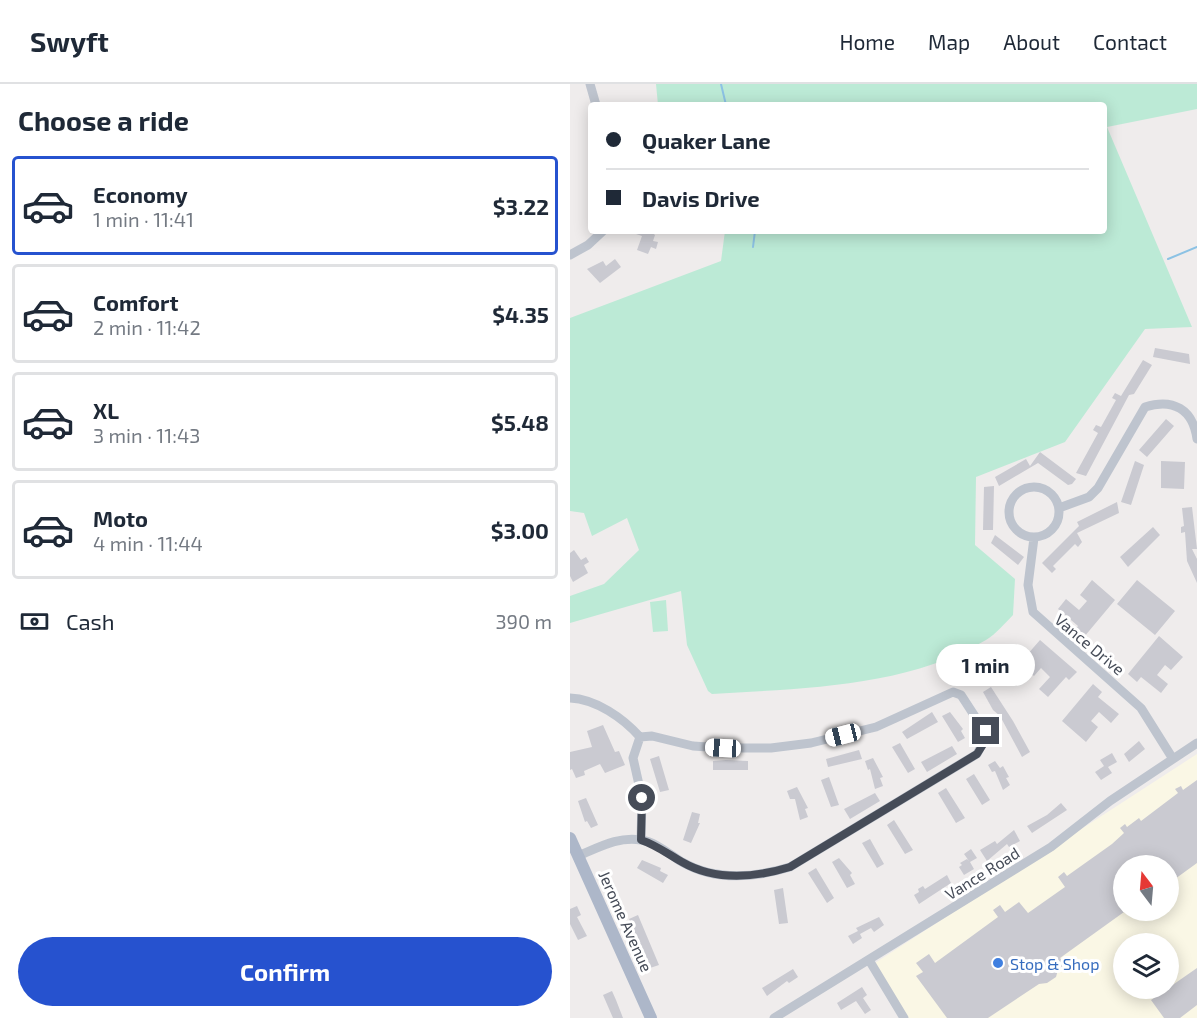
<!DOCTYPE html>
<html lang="en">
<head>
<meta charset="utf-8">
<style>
	:root { --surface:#fff; --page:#f6f6f7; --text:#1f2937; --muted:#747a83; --line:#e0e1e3; --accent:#2652cf }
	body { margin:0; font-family:"Exo 2",sans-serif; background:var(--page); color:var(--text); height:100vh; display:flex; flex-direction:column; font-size:22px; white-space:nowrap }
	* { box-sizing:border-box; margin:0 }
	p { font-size:20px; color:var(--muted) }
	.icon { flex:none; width:33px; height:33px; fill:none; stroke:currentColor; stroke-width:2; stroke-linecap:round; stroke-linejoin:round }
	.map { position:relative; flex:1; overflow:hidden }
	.drawer { display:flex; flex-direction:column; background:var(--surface); width:570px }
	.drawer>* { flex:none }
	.hud { position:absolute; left:18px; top:18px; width:519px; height:132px; border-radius:6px; box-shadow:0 3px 15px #0003; display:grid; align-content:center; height:132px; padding:0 18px; background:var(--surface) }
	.needle { width:39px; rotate:344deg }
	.controls { position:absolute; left:543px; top:771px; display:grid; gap:12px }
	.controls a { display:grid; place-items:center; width:66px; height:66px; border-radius:50%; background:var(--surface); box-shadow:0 3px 15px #0003; font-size:30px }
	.end { position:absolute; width:27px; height:27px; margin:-14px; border:8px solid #464c58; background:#fff; box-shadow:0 0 0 3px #fff }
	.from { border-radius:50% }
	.bubble { position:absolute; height:42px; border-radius:21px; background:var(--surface); box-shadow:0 3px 15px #0003; font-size:20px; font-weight:700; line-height:42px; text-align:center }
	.car { position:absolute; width:18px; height:36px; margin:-18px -9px; border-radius:8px; box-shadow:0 0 4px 2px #0007; background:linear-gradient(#fff 24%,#345 0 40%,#fff 0 76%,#345 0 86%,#fff 0) }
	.hud b { display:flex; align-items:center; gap:21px; height:57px; font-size:22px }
	.hud b+b { border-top:2px solid var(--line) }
	.hud i { width:15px; height:15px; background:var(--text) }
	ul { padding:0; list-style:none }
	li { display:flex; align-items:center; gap:18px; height:99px; margin:0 12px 9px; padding:0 6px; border:3px solid var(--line); border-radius:6px }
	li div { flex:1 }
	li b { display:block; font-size:22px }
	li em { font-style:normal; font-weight:700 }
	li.selected { border-color:var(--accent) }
	li>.icon { width:54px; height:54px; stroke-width:1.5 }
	h2 { padding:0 18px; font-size:27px; line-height:72px }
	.pay { display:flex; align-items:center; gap:15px; height:66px; padding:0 18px; font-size:22px }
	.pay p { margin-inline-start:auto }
	.action { display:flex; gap:12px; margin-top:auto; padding:12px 18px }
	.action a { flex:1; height:69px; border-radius:36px; background:var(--accent); color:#fff; font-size:24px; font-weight:700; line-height:69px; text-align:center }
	header { display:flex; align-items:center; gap:36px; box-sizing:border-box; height:84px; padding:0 30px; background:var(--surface); border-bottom:2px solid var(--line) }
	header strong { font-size:28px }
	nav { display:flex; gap:33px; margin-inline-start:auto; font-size:21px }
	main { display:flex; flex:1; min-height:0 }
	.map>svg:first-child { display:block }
</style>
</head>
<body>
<header>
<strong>Swyft</strong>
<nav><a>Home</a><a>Map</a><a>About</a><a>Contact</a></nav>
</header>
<main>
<section class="drawer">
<h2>Choose a ride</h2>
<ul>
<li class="selected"><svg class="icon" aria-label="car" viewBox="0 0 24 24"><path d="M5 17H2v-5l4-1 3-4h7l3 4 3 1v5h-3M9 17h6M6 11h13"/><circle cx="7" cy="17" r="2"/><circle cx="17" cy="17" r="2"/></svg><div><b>Economy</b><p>1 min · 11:41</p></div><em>$3.22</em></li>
<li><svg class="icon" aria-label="car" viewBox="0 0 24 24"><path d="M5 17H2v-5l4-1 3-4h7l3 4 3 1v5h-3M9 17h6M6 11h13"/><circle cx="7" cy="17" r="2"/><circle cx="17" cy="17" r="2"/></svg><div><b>Comfort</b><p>2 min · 11:42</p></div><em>$4.35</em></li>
<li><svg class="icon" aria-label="car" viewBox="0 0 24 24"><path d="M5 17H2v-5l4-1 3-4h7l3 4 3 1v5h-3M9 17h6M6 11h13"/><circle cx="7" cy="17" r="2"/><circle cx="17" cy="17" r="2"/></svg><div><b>XL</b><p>3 min · 11:43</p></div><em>$5.48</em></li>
<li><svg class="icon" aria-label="car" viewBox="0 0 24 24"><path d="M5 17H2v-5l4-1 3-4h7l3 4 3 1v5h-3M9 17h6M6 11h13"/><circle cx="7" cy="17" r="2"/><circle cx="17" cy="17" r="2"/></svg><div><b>Moto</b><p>4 min · 11:44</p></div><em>$3.00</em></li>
</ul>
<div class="pay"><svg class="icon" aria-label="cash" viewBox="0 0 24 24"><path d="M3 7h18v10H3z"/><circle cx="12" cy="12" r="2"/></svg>Cash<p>390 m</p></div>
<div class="action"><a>Confirm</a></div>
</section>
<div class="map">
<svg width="627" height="934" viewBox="0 0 627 934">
	<rect width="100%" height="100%" fill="#efecec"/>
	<path fill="#faf7e5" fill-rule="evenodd" d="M627 670V934H338L305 879ZM554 782H598V826H554ZM554 860H598V904H554Z"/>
	<path fill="#bcead6" d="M86 0H627V25L537 43 622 243 575 245 495 358 406 393 405 461 445 495 443 531C435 539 426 550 416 556 334 604 234 604 142 610L138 607 117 561 111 507 0 539V512L34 500 69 466 57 434 22 452 14 429 0 427V234L151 177 155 147H534V21H88Z
		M96 516 98 547 83 548 80 518Z"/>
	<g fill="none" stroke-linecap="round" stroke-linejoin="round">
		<path stroke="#8cc2e4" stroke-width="2" d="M151 0 156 21
			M183 163 185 147
			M598 175 627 163"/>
	</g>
	<path fill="#cacad1" d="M80 147 85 151 83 157 88 158 86 165 81 163 78 170 67 166 72 152 60 148Z
		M45 175 51 183 30 199 17 185 33 177 36 182Z
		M585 264 619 270 620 280 583 273Z
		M573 276 582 281 564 310 559 311 516 392 506 389 528 349 523 346 526 341 531 343 546 316 542 314 545 309 551 312Z
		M596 335 604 342 577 373 569 366Z
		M470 368 506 395 502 400 498 401 468 379 429 402 425 393 456 375 460 382Z
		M565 377 574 381 561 421 551 418Z
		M591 377 615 378 614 405 591 404Z
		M424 402 423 446H413L414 403Z
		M547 418 549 429 507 449 512 458 508 463 505 460 483 482 486 485 482 489 472 479 509 442 507 438Z
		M622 423 627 465H622L627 475V499L617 477 615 448 611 449V443L614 442 612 424Z
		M583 443 590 451 558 483 550 473Z
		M425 451 454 473 448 481 421 459Z
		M4 466 11 476 16 473 19 478 14 481 18 489 3 498 0 492V469Z
		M522 496 545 516 514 553 505 546 508 542 488 525 496 515 509 526 517 517 510 511Z
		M567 496 605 527 585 551 547 520Z
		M589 552 613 573 601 586 595 581 587 591 598 600 591 609 571 593 567 598 558 590Z
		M470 556 507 588 499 596 496 593 478 613 469 605 480 593 471 584 464 592 450 579Z
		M523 600 532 608 528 613 549 630 541 639 529 628 521 637 528 643 516 658 492 637Z
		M421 603 443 637 460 668 452 673 430 632 423 626 413 608Z
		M362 628 368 638 337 655 332 648Z
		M380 628 393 645 391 647 395 654 388 658 372 632Z
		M33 641 45 668 49 667 55 681 35 689 30 680 14 687 15 691 6 694 2 685 0 686V668L22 663 17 647Z
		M569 657 575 665 559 678 554 670Z
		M330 659 345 685 338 689 322 663Z
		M382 662 387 670 357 688 351 678Z
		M289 666 292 675 258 683 256 675Z
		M542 669 547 678 538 683 542 689 531 696 525 688 534 682 530 676Z
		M89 672 99 706 90 708 80 675Z
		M303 674 313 693 310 694 313 702 305 705 300 685 298 686 295 677Z
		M156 676 178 677V686H143V677Z
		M425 677 430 684 433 682 439 693 436 694 440 701 433 706 425 687 422 688 418 681Z
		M404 690 420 716 412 721 396 695Z
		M259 693 269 721 261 723 251 696Z
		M627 696V779L598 800V782H554V828L490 874 495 881 488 886 486 893 477 899 469 900 418 934H377L346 892 353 888 346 879 359 870 365 879 428 833 423 826 430 821 435 828 449 818 458 829 495 803 488 793 494 788 497 792 542 760 554 749 550 744 555 740 557 743 569 734 571 737 608 709 605 705 611 702 613 706Z
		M227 703 238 724 235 725 238 733 230 736 225 715H220L217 707Z
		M376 704 395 734 386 739 368 709Z
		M305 709 310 717 280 735 274 725Z
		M16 714 28 741 21 744 17 737 15 738 8 717Z
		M491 719 497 726 462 749 457 742 477 731Z
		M122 728 130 730 128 739H130L121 759 113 756Z
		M324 736 343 766 335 770 317 741Z
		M444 746 450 757 439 763 437 760 417 777 410 766 425 757 427 760Z
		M300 755 314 780 307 784 292 759Z
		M401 765 407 774 400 778 404 785 394 791 389 783 392 781 390 779 397 775 399 777 394 770Z
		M269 774 282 789 280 791 285 800 277 804 262 778Z
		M72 776 91 784 90 787 98 791 93 799 67 784Z
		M246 784 264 814 257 819 238 789Z
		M377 791 381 799 349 820 344 811 349 808 348 805 353 802 355 805Z
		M213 804 218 839 209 840 204 806Z
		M7 822 11 831 7 833 17 852 8 856 0 840V825Z
		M68 831 89 881 80 884 59 835Z
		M309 833 314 841 304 848 301 844 290 850 292 854 283 860 278 852 288 847 286 844Z
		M627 884V921L610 934H594L581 916Z
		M223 885 228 893 219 899 217 897 197 912 192 904Z
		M292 903 297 911 293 914 301 926 295 930 286 917 271 926 267 919Z
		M42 907 46 916 53 934H43L33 911Z"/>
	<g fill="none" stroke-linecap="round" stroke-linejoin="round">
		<path stroke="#bec4ce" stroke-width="9" d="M20 0 26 21
			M0 171 18 161 33 147
			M439 428a25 25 0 1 1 50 0a25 25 0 1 1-50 0Z
			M489 424 519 413 528 404 575 323C603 314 623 325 627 355
			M464 454 458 501 463 528 571 624 603 675
			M0 614C26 615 53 634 70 653
			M70 653 63 674 72 714 71 756
			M8 772C28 764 48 752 71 756 86 758 99 770 112 778 145 797 184 794 220 783L407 670 417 651 391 611 383 608 306 643 241 659 201 664H153L123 662 82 652 70 653
			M299 876 334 934
			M204 934 481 763 540 717 627 659"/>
		<path stroke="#adb7c9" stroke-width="12" d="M0 754 81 934"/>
	</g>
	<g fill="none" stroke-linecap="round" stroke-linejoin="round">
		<path stroke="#464c58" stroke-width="8" d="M72 714 71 756C86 761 98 770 112 778 145 797 184 794 220 783L407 670 417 654 416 647"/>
	</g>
	<circle fill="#3f7fe0" stroke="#fff" stroke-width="2" cx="428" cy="879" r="6"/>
	<g text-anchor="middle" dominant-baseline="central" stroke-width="6" stroke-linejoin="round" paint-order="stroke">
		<g font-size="16" fill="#464c58" stroke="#fff">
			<text transform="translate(520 560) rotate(40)">Vance Drive</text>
			<text transform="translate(412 789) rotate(-32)">Vance Road</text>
			<text transform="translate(56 837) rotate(66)">Jerome Avenue</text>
		</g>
		<g font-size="16" fill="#366cbe" stroke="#fff" text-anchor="start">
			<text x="440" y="879">Stop &amp; Shop</text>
		</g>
	</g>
</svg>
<div class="controls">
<a><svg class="needle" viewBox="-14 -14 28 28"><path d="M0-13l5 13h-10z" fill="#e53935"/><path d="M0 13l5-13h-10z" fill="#747a83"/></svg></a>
<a><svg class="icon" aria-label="layers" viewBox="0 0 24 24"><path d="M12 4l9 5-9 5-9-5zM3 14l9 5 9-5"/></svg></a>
</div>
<i class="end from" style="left:72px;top:714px"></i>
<i class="end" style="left:416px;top:647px"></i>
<div class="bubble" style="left:366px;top:560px;width:99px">1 min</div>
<i class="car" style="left:273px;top:651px;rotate:256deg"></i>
<i class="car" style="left:153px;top:664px;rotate:273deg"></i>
<div class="hud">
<b><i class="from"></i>Quaker Lane</b>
<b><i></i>Davis Drive</b>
</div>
</div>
</main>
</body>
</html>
